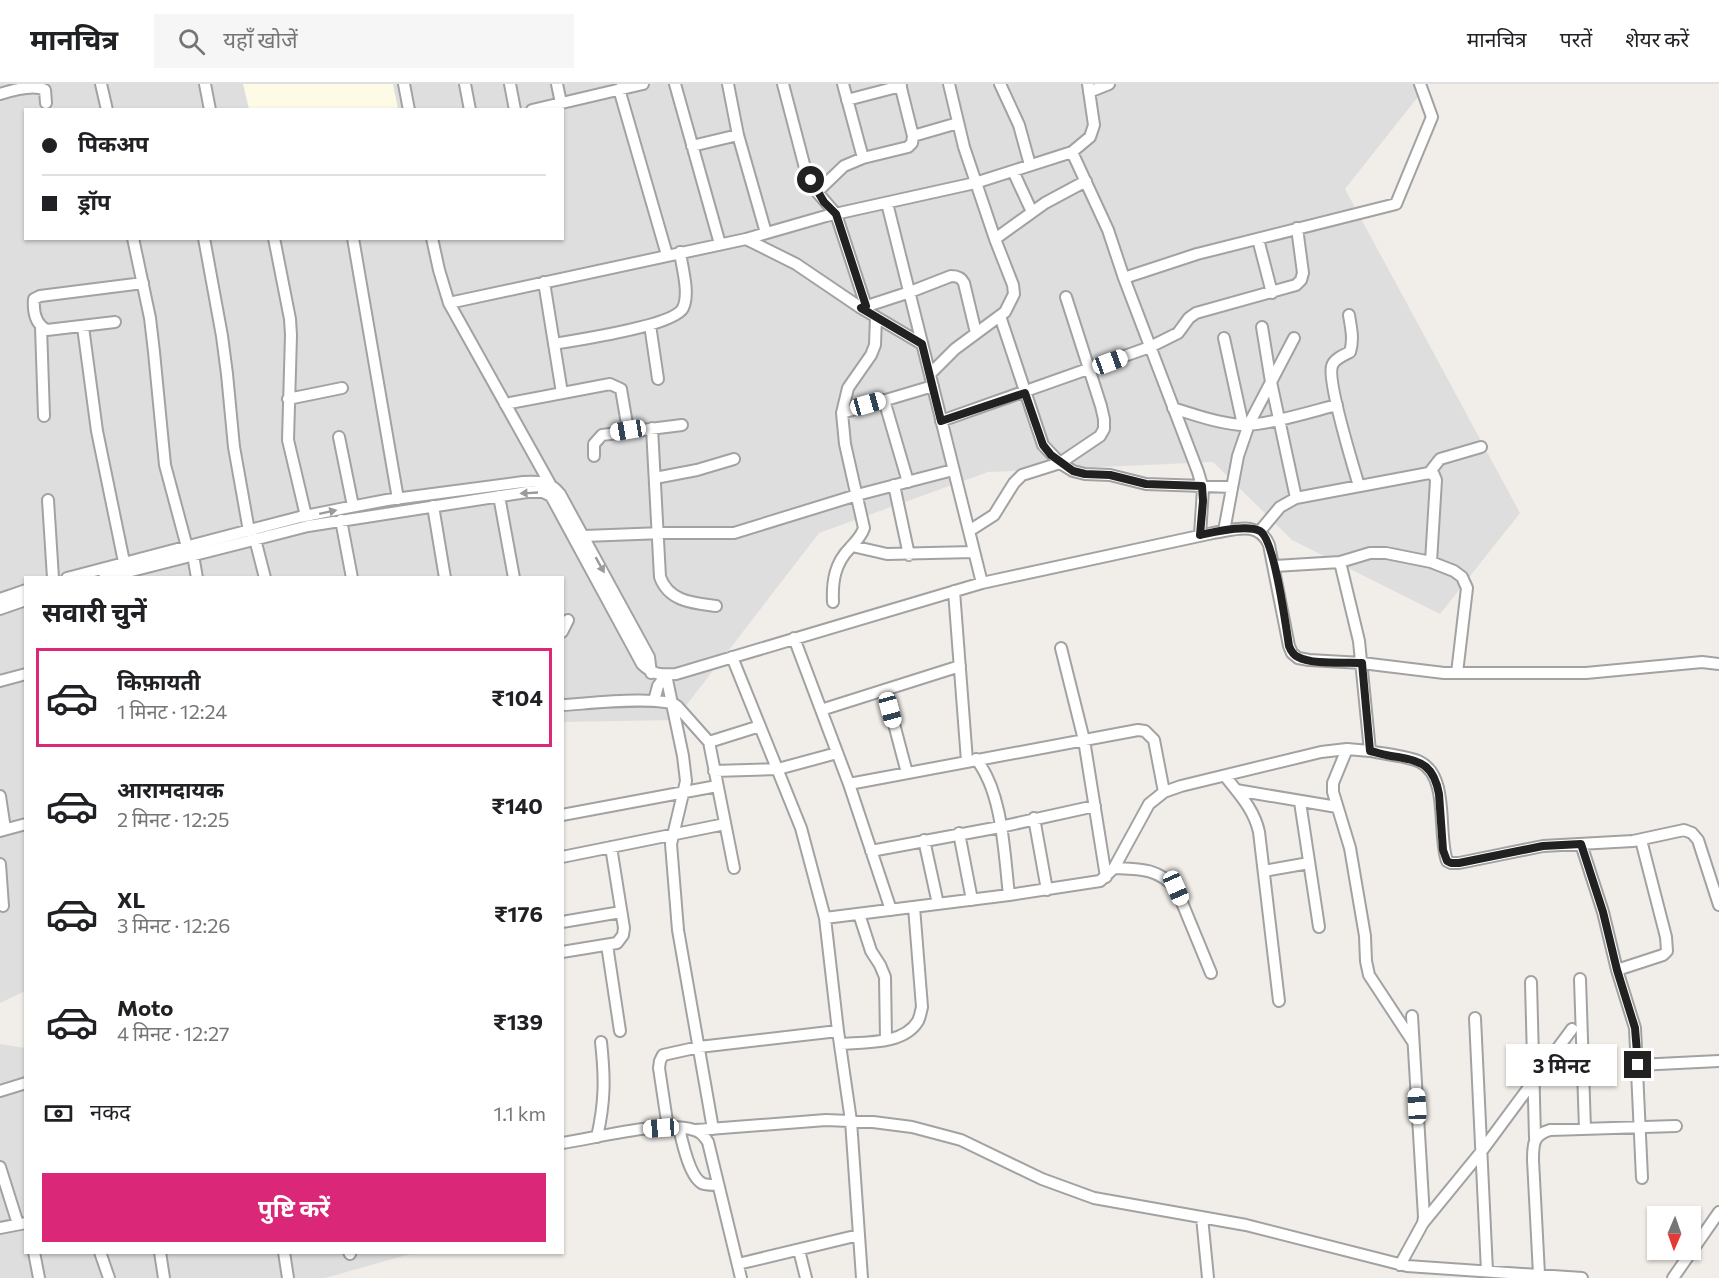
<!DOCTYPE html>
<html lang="hi">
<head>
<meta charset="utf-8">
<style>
	:root { --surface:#fff; --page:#f6f6f6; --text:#202124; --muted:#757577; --line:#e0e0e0; --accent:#db2777 }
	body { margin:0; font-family:Commissioner,"Noto Sans Devanagari",sans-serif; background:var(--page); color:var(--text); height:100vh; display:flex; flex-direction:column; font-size:22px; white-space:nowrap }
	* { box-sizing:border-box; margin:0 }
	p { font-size:20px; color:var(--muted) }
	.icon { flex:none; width:33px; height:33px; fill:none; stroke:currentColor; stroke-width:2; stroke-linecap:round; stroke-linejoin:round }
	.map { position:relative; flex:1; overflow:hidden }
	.panel { position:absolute; left:24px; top:492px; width:540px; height:678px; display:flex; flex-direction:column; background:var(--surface); border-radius:0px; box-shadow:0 2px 4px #0004 }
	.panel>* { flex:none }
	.hud { position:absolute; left:24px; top:24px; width:540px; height:132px; border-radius:0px; box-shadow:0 2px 4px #0004; display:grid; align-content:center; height:132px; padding:0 18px; background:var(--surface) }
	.needle { width:39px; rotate:182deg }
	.tools { position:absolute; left:1647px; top:1122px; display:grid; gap:12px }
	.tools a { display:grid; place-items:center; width:54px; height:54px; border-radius:0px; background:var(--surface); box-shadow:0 2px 4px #0004; font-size:30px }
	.end { position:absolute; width:27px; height:27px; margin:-14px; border:8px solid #212121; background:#fff; box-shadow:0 0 0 3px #fff }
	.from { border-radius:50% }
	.bubble { position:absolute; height:42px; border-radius:0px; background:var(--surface); box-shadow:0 2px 4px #0004; font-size:20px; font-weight:700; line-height:42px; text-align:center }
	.car { position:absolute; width:18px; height:36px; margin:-18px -9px; border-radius:8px; box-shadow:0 0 4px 2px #0007; background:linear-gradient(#fff 24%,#345 0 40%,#fff 0 76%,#345 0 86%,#fff 0) }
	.hud b { display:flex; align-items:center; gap:21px; height:57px; font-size:22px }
	.hud b+b { border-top:2px solid var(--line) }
	.hud i { width:15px; height:15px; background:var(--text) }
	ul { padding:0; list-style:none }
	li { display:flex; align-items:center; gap:18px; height:99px; margin:0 12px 9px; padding:0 6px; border:3px solid transparent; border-radius:0px }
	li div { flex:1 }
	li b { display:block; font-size:22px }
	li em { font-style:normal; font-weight:700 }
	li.active { border-color:var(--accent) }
	li>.icon { width:54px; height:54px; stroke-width:1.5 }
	h2 { padding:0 18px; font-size:27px; line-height:72px }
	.pay { display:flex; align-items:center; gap:15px; height:66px; padding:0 18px; font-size:22px }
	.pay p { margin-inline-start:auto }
	.button { display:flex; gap:12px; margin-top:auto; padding:12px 18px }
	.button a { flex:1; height:69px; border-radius:0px; background:var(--accent); color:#fff; font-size:24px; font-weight:700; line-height:69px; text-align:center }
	header { display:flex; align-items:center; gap:36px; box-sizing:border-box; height:84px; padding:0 30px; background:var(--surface); border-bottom:2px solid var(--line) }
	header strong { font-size:28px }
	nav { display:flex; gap:33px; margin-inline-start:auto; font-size:21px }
	.search { width:420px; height:54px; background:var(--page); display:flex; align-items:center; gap:15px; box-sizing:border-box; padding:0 21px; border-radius:0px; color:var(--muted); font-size:22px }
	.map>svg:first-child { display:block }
</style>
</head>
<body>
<header>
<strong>मानचित्र</strong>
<div class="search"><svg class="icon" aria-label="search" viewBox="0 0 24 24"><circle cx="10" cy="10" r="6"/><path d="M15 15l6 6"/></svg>यहाँ खोजें</div>
<nav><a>मानचित्र</a><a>परतें</a><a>शेयर करें</a></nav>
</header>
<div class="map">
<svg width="1719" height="1194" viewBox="0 0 1719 1194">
	<rect width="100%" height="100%" fill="#f1ede9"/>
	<path fill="#dfdede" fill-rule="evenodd" d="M0 0H1428L1345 105 1520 429 1440 530 1292 456 1213 378 988 388 819 449 675 636 563 638 562 494H26L25 907 0 919ZM26 26H562V154H26Z
		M0 960 25 964 26 1168 414 1169 325 1194H0Z"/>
	<path fill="#fdfae5" d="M243 0H393L398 25H249Z"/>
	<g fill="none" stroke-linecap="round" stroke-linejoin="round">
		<defs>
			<path id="minor" d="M101 0 107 26
				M205 0 210 26
				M404 0 409 26
				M465 0 470 26
				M510 0 515 26
				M557 0 561 19
				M675 0 720 160
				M728 0 738 51 766 149
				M783 0 805 84 817 108 836 130 866 222
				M843 0 863 74
				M1000 0 1019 41 1030 81
				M619 5 667 171
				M1089 8 1109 0
				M0 10C13 6 34 0 45 6L46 19
				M847 16 901 2
				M532 26 643 0
				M913 52 958 39
				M692 62 738 51
				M1072 68 1108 146 1124 194 1198 388 1203 405 1200 451
				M1013 87 1032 128
				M817 108 844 82 863 74 908 63 912 59 913 52 900 0
				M887 119 982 499
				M133 154 150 234 154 268 165 381 187 463
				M204 154 222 252 227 290 234 363 249 447
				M274 154 290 235 291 251 288 356 306 432
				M353 154 398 415
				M432 154 439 186 449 219 550 400
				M746 155 796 180 861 224 922 260
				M995 155 1045 119 1086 97
				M1258 155 1272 209
				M1124 194 1197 170 1396 120 1432 33 1420 0
				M544 198 562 309
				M449 219 746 155 826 132 975 99 1072 68 1090 53 1094 41 1088 0
				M861 224 910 208 951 192C957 192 961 193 964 199L976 249
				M1349 231C1351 244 1354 255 1350 268 1344 271 1334 275 1332 282 1327 297 1353 382 1359 402
				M1000 232 1043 361 1060 379 1073 387 1085 390 1110 391 1146 400 1232 403
				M115 238 47 246C35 240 33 228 34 215L40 212 143 199
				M650 241 658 295
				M41 243 44 332
				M83 243 97 347 124 478
				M1262 243 1271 298 1296 414
				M1224 254 1243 341
				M554 260C577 256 674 242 683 224 690 209 682 184 680 168
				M930 290 955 265 1005 228 1014 210 1013 201 995 155 964 63 949 0
				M288 315 342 304
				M884 316 908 398
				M505 320 610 300 621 305 628 346
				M1173 324C1195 331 1218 339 1241 341 1265 342 1313 327 1337 321
				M842 329 933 302
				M941 337 1150 263 1178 249 1189 234 1196 229 1296 201 1301 196 1303 189 1297 144
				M652 344 660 493C669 518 694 519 716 522
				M339 353 353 422
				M594 372V360L602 351 682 341
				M1429 389 1440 375 1481 363
				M655 394 697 386 734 375
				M894 401 909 471
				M499 412 514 494
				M48 416 53 494
				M433 422 445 494
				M341 436 352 494
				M969 447 994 431 1014 399 1022 391 1060 379 1100 352 1104 345V335L1101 322 1066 213
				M1224 447 1238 372 1249 340 1294 254
				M1260 447 1280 423 1296 414 1429 389 1434 391 1436 396 1431 478
				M584 452 663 449H734L857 411 953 386
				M255 455 265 494
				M852 462 887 470 974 468
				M193 471 197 494
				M1340 478 1359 557 1370 667C1383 670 1408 672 1420 678 1450 693 1437 749 1447 777L1451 779H1459L1543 762 1633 757 1684 746 1692 749 1698 756 1719 821
				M1275 482 1340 478 1370 469H1386L1431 478 1454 487 1462 493 1467 504 1457 589
				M67 494 300 433 345 424 387 416 523 398C539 397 550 397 560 410L649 573 651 589
				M104 494 308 442 527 408H543L551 412 642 580C653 591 661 591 676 590L982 499 1213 449C1234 446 1259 436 1269 461L1289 562 1292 569 1298 574 1309 576 1362 579 1444 589H1586L1702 578 1719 580
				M954 507 967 677
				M0 515 26 506
				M833 518C832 497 835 479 850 464 856 457 861 453 864 444L845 360 842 329 848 304 871 271 875 261 876 233
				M0 525 26 516
				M562 548 568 536
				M794 554 849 700 891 826
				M1061 564 1084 656 1106 793
				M732 573 801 744 825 834 838 947 851 1037 862 1194
				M666 591 683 672 686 697 671 760 678 846 713 1045
				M0 597 26 590
				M885 606 907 689
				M654 617 658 602 666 591
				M562 621C585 620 661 611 677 622L709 658 734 784
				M821 626 960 582
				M709 658 760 642
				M1347 665 1333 699V708L1350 764 1365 852 1366 877 1369 891 1413 958
				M976 675C1003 709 1004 769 1009 811
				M714 687 778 685 837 669
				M1225 692C1239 710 1254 725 1259 748L1279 917
				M849 700 1138 646 1145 647 1154 656 1164 708
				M1236 706 1337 723
				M0 712 5 745
				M1300 718 1319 843
				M562 731 717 702
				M1034 734 1047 806
				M0 747 26 740
				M959 749 972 816
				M924 756 938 820
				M1581 760 1603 828 1617 886 1635 944 1642 1094
				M871 767 1000 743 1095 722
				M562 773 725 740
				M0 780 3 822
				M1114 784C1141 785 1156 784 1176 804L1211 889
				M1264 787 1309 779
				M859 830 871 867 880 881 885 893 886 955
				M825 834 1009 811 1100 797 1114 784 1149 720 1164 708 1181 702 1321 668 1347 665 1370 667
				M562 838 621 828
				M607 861 620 947
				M562 868 617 859 623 851 624 844 611 763
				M1617 886 1663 871 1667 867 1666 853 1641 756
				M1580 895 1585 1045
				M1531 898 1535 1054
				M1475 934 1487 1187
				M840 960C864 958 904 961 918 937 920 933 921 927 922 923L914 823
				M1638 981 1719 977
				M0 1007 26 999
				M668 1044 659 984 660 977 663 971 699 963 838 947
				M679 1044C682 1057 690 1096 704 1100 708 1101 714 1101 718 1101
				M696 1046 826 1036 873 1038 912 1043 961 1056 1042 1095 1094 1114 1246 1141 1407 1182 1582 1194
				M597 1053C605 1018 605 994 601 958
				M562 1059C597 1054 662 1036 694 1046 701 1048 704 1052 708 1058L741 1194
				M0 1083 18 1140
				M1202 1133 1208 1194
				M1423 1139 1481 1068 1572 945
				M0 1144 26 1139
				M799 1166 806 1194
				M34 1168 39 1194
				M100 1168 109 1194
				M160 1168 164 1194
				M284 1168 288 1194
				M349 1168 350 1170
				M738 1180 859 1151
				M1400 1181 1423 1139 1424 1133 1412 932
				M1539 1190 1533 1076C1533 1060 1533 1051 1550 1046L1676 1042
				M1673 1194 1719 1128"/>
		</defs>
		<use href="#minor" stroke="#a2a2a2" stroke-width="14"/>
		<use href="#minor" stroke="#fff" stroke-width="10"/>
	</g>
	<defs><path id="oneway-solid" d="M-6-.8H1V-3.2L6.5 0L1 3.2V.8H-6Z" transform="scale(1.5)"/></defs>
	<g fill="#9b9b9b">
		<use href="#oneway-solid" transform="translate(529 409) rotate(177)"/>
		<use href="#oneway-solid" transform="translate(328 428) rotate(-12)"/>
		<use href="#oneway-solid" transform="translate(600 481) rotate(61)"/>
	</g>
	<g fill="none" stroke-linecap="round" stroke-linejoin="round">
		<path stroke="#212121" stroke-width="8" d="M811 96 824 118 836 130 866 222 861 224 922 260 941 337 1025 309 1043 361 1051 371 1073 387 1085 390 1110 391 1146 400 1202 402 1203 417 1200 451C1215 448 1246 440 1260 447 1274 455 1286 542 1289 562 1291 567 1293 571 1298 573 1312 581 1346 578 1362 579L1370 667C1379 669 1388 672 1398 673 1423 677 1434 683 1439 710L1443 766 1447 777 1451 779H1459L1543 762 1581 760 1603 828 1617 886 1635 944 1638 981"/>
	</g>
</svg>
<div class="tools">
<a><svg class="needle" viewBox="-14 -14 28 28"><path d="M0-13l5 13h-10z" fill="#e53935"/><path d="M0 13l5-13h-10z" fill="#757577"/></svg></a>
</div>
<i class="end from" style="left:811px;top:96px"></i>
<i class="end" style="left:1638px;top:981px"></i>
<div class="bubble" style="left:1506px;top:960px;width:111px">3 मिनट</div>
<i class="car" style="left:1110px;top:278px;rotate:70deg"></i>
<i class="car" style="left:868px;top:320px;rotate:74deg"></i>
<i class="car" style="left:628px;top:346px;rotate:261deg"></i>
<i class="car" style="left:890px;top:626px;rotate:165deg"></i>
<i class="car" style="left:1176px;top:804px;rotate:156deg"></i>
<i class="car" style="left:1417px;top:1022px;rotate:357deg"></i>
<i class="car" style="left:661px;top:1044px;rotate:266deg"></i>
<div class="hud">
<b><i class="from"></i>पिकअप</b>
<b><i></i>ड्रॉप</b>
</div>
<section class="panel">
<h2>सवारी चुनें</h2>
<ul>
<li class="active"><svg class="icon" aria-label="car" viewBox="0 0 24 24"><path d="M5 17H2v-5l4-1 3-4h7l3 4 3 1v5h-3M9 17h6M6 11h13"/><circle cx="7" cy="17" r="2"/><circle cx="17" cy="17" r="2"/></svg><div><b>किफ़ायती</b><p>1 मिनट · 12:24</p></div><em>₹104</em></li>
<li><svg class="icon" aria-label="car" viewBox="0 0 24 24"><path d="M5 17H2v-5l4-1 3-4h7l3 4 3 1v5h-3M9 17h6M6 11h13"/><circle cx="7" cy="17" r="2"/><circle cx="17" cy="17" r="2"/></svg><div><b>आरामदायक</b><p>2 मिनट · 12:25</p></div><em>₹140</em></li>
<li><svg class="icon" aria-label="car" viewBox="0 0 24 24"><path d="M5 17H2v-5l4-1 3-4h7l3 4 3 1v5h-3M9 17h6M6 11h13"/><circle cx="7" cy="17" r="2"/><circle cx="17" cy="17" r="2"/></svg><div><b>XL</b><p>3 मिनट · 12:26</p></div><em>₹176</em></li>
<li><svg class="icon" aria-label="car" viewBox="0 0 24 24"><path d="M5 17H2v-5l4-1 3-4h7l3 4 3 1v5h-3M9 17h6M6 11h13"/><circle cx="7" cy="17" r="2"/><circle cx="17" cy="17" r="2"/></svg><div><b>Moto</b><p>4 मिनट · 12:27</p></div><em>₹139</em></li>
</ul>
<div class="pay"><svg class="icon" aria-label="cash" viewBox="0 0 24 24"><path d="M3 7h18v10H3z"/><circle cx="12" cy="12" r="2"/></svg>नकद<p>1.1 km</p></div>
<div class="button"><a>पुष्टि करें</a></div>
</section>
</div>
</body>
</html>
